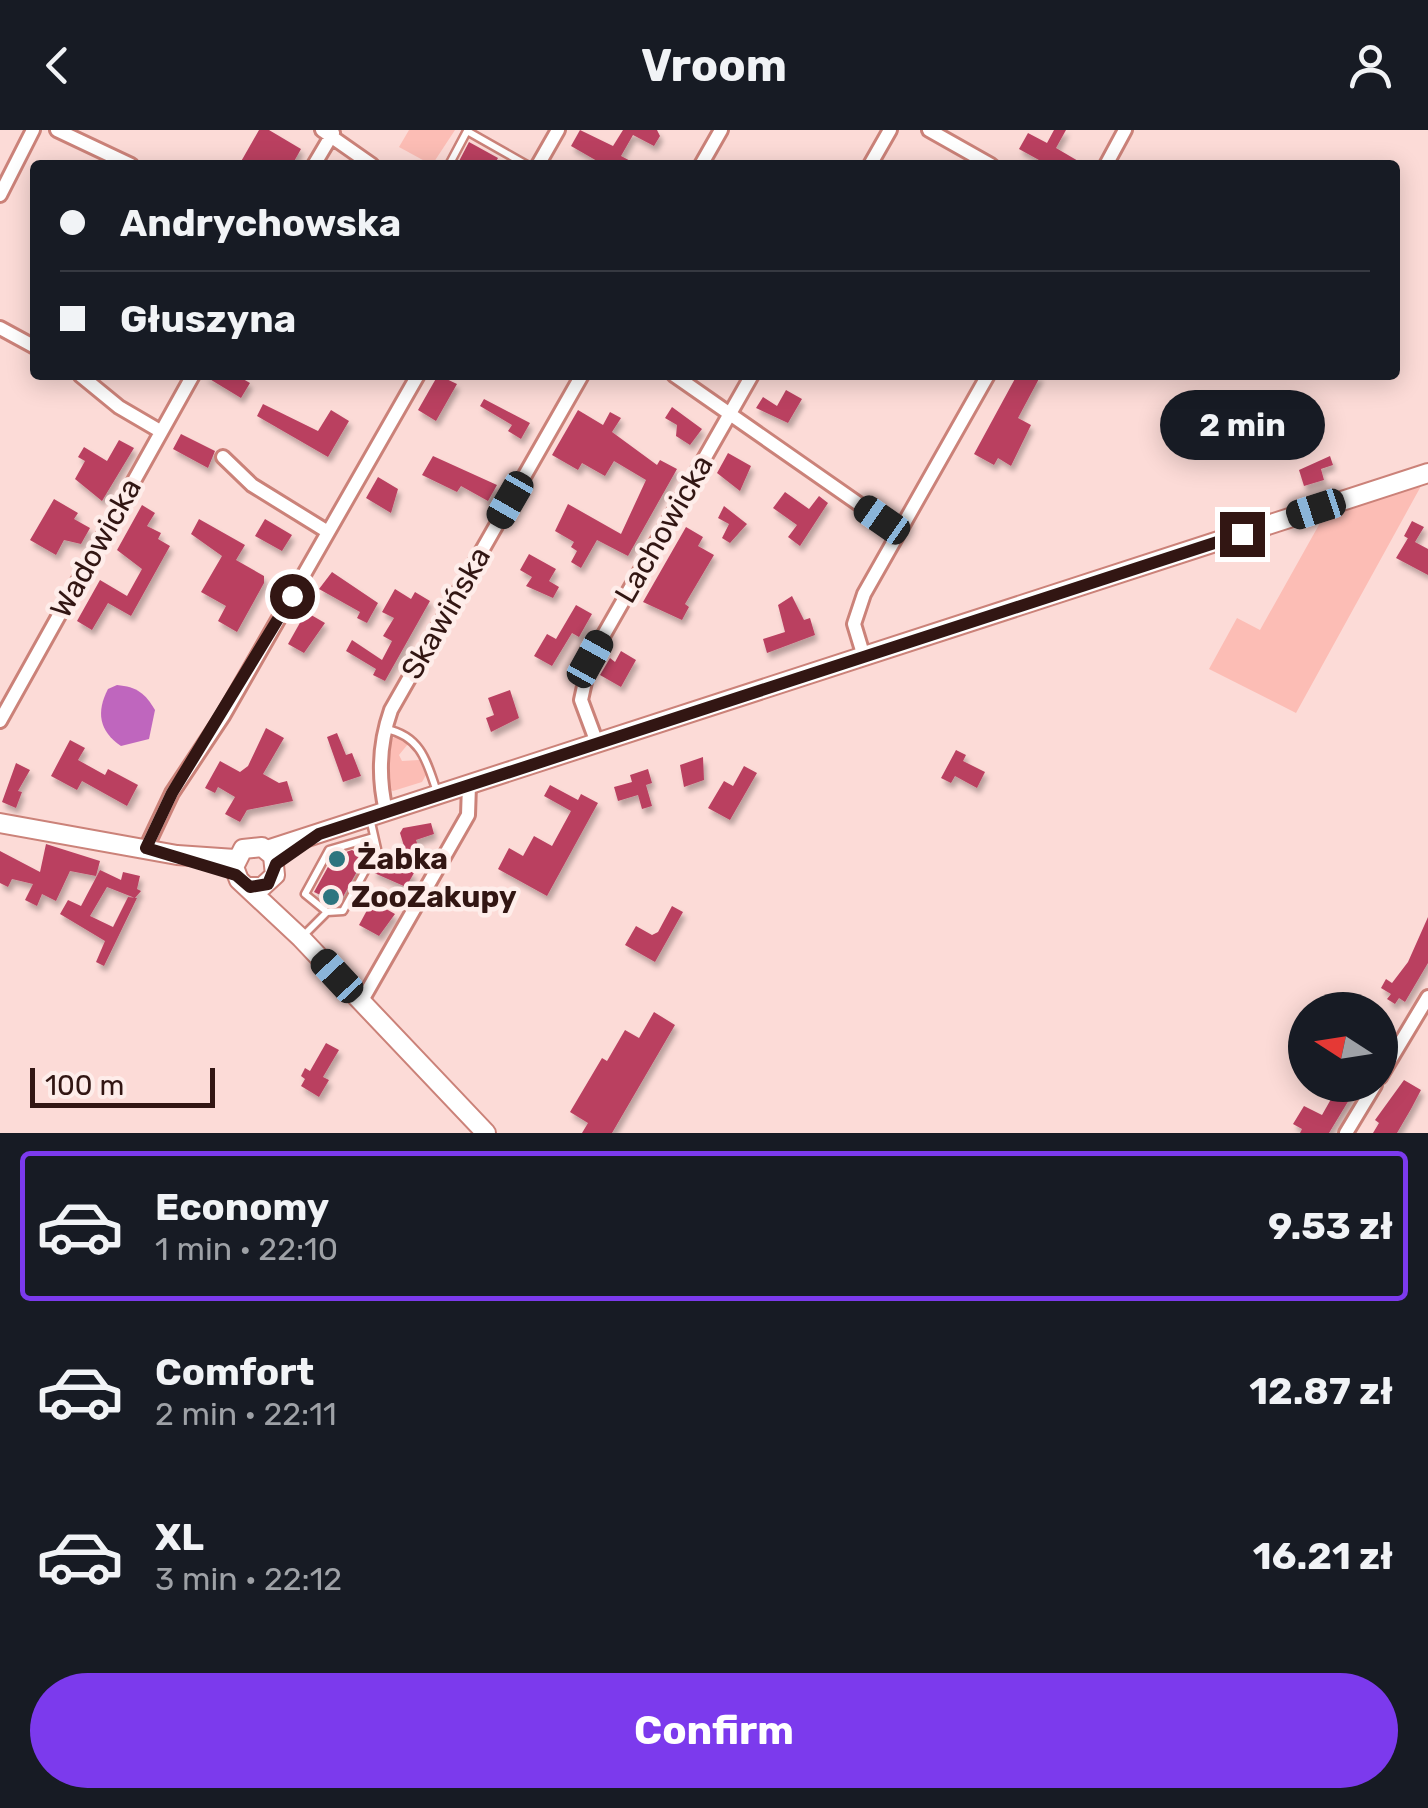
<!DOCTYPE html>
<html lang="en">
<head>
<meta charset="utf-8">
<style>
	:root { --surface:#171b24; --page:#242831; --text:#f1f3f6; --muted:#9ea1a6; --line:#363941; --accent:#7c3aed }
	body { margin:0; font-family:Rubik,sans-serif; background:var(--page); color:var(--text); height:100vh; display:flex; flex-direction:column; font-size:38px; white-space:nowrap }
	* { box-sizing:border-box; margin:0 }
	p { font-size:32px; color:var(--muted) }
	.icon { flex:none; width:55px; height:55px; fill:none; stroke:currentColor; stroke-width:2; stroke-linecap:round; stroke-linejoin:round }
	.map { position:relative; height:1003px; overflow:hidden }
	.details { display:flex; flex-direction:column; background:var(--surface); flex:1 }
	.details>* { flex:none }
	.hud { position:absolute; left:30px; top:30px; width:1370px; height:220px; border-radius:10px; box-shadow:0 5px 25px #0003; display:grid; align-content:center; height:220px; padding:0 30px; background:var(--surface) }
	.needle { width:65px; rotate:282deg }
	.buttons { position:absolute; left:1288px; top:862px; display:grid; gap:20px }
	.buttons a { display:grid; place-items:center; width:110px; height:110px; border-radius:50%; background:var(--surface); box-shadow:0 5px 25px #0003; font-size:50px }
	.scale { position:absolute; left:30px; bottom:25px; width:185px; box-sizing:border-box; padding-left:10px; border:5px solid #321613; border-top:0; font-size:28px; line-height:35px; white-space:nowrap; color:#321613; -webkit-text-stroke:8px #feedea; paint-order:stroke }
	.end { position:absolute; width:45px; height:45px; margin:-22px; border:12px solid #321613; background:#fff; box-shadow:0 0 0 5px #fff }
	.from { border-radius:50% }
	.bubble { position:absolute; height:70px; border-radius:35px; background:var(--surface); box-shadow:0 5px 25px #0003; font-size:32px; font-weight:700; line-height:70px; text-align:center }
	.car { position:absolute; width:30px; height:60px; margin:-30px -15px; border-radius:12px; box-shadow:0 0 8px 2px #0007; background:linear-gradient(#222 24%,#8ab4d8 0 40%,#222 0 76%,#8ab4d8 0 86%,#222 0) }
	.hud b { display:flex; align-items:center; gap:35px; height:95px; font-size:38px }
	.hud b+b { border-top:2px solid var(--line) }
	.hud i { width:25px; height:25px; background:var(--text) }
	ul { padding:18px 0 0; list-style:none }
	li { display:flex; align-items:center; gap:30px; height:150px; margin:0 20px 15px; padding:0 10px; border:5px solid transparent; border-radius:10px }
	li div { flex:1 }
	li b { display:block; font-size:38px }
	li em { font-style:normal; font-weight:700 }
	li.active { border-color:var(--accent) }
	li>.icon { width:90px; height:90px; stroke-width:1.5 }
	.button { display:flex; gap:20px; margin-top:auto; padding:20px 30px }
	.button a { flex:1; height:115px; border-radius:60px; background:var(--accent); color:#fff; font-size:40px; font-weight:700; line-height:115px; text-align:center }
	header { display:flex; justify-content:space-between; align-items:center; height:130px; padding:0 30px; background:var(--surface); font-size:45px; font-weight:700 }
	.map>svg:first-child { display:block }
</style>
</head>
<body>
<header><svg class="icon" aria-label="back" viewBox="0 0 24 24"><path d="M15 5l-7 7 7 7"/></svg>Vroom<svg class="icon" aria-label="person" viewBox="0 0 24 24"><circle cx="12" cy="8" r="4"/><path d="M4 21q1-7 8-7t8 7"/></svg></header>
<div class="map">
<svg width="1428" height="1003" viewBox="0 0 1428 1003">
	<defs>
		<filter id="shadow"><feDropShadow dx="3" dy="5.5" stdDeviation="2.5" flood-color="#0004"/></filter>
	</defs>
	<rect width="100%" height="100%" fill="#fcdbd7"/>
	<path fill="#fcbdb5" d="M409 0H455L432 35 399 17Z
		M1426 347 1296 583 1209 539 1237 488 1260 500 1325 384Z
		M396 606 408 614 399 625 402 631 419 630 426 645 422 652 393 661 385 657 386 612Z"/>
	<path fill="#bf66be" d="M117 555C137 557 145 563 155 580L149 609 121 616C99 601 96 582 108 559Z"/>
	<path fill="#ba4061" filter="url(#shadow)" d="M259 0H269L301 19 292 35H239Z
		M580 0 613 16 623 0H657L660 6 654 16 633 5 621 26 638 35H604L571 16Z
		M1054 0H1066L1056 18 1085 35H1048L1019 19 1028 3 1047 13Z
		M469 12 498 28 494 35H457Z
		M203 245H236L250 253 241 268Z
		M438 245 457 254 436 291 418 280Z
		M1017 245H1041L1018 288 1031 295 1011 336 998 328 994 335 974 324Z
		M786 260 802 269 788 293 756 278 763 267 777 276Z
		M484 269 530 293 521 309 508 301 512 295 480 276Z
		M263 274 318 301 331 280 349 291 328 327 257 286Z
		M672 277 702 299 690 315 676 306 677 295 665 288Z
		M578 280 603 295 610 282 621 288 612 302 657 335 660 330 677 339 628 426 597 410 581 438 571 432 577 421 571 417 574 412 555 401 568 374 621 404 646 350 614 331 605 346 582 333 578 340 552 325Z
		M181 304 215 321 208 338 173 319Z
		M119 310 134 318 102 371 75 349 85 331 78 327 84 317 107 331Z
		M728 323 751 336 740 361 717 343Z
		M433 326 497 355 488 371 461 356 457 362 422 345Z
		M1330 326 1333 335 1321 339 1324 350 1304 356 1299 340Z
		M378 347 398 359 391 383 366 368Z
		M785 362 809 379 819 366 828 373 800 416 788 407 797 395 773 378Z
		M54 369 78 383 74 389 90 398 81 414 64 410 56 425 30 410Z
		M142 375 155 383 147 396 161 403 158 409 170 416 131 486 108 473 92 500 77 491 100 450 127 466 142 439 117 420Z
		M724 376 747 394 730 413 722 408 729 394 718 388Z
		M199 389 245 415 236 430 264 446V453L237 502 218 491 226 476 201 462 222 426 191 404Z
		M265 389 292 405 282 421 255 406Z
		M1412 391 1424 397 1415 412 1428 419V445L1396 428 1408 408 1414 412 1404 406Z
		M686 397 703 407 698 416 714 425 685 474 689 477 682 490 643 472Z
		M529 424 556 439 549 451 559 457 553 468 526 456 532 447 520 440Z
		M332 442 378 473 367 493 357 488 360 482 319 459Z
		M395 459 411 469 415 462 430 471 385 551 373 545 376 539 346 521 352 510 382 530 392 511 383 506 394 488 382 482Z
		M792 466 804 490 810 488 815 505 767 523 763 509 785 502 778 475Z
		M576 475 592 484 579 507 572 503 552 536 534 526 547 504 556 509Z
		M306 482 325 493 304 523 288 514Z
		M621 521 636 530 621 557 600 545 610 528 615 532Z
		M510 560 519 588 491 602 486 588 494 585 488 568Z
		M266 598 284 608 263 644 279 653 287 651 293 671 247 680 240 692 225 684 235 667 218 657 215 663 205 658 220 631 240 642 248 636Z
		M337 603 346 625 352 623 361 646 343 652 327 607Z
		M70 610 85 618 78 630 105 645 108 639 138 655 127 676 82 651 77 660 51 646Z
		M956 620 966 625 963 631 985 642 977 658 955 646 951 653 941 648Z
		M703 627 704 650 684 657 680 635Z
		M16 633 30 640 18 661 22 662 16 678 2 672Z
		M744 636 757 643 730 690 708 678 724 651 733 656Z
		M648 639 652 653 646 655 652 676 642 679 638 665 618 671 614 657 632 652 630 645Z
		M550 655 578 670 581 664 598 673 547 766 498 739 509 718 523 726 534 706 552 716 571 681 544 666Z
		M431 693 434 704 416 710 420 722 407 726 400 703 403 698Z
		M46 714 100 731 96 746 70 741 56 771 42 764 37 776 25 770 33 754 12 749 8 757 0 753V721L40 742Z
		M352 720 365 727 339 774 314 762 334 726Z
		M387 729 414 743 406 757 372 742Z
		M100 740 121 750 123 742 140 746 137 759 141 761 135 768 107 757 90 786 113 797 128 767 137 768 104 836 96 832 105 811 60 784 68 770 81 776Z
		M372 771 395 784 379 806 359 795Z
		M672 776 683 782 655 832 625 815 636 796 652 805 658 802Z
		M1428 787V833L1405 872 1399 868 1395 874 1387 869 1391 864 1381 858 1386 849 1392 853 1408 832Z
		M654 882 675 895 612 1003H582L588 993 570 982 602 928 607 931 625 900 639 908Z
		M326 913 339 920 323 947 329 950 319 967 301 956 305 949 301 946 305 938 310 941Z
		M1404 950 1421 960 1411 979 1397 1003H1373L1379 993 1375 990Z
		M1339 955H1358L1329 1003H1300L1302 999 1293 994 1304 976 1322 985Z"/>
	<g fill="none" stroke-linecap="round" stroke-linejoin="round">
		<defs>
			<path id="lane" d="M449 35 467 1 527 35
				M386 599C421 606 427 632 437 662
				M370 688 377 719 343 781 327 782 305 764 329 720 374 707
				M302 807 327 782"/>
			<path id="street" d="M57 0 131 35
				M322 0 372 35
				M929 0 991 35
				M314 35 333 3
				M538 35 558 0
				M701 35 721 0
				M870 35 890 0
				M1106 35 1125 0
				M0 65 33 0
				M0 198 35 217
				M80 245 119 277 160 301
				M674 245 899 402
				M223 327 252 355 328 402
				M864 527 854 494 864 464 988 245
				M0 591 193 245
				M597 613 581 570 590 529 752 245
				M386 681C378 647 379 614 391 580L582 245
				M146 718 172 663 223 586 418 245
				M361 872 468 685 469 655
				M1380 947 1428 867
				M1346 1003 1375 955"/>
			<path id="secondary" d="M0 693 177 725 235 729
				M267 720 1428 343
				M250 757H262L275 745 273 726 262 717 243 719 234 737 239 750 301 808 486 1003"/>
		</defs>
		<use href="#lane" stroke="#cb8279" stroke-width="11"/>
		<use href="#street" stroke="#cb8279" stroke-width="18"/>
		<use href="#secondary" stroke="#cb8279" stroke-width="22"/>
		<use href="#lane" stroke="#fff" stroke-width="6"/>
		<use href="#street" stroke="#fff" stroke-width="12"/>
		<use href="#secondary" stroke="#fff" stroke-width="18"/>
	</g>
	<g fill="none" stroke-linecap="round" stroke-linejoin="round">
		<path stroke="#321613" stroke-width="12" d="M292 466 172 663 146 718 236 745 250 757 268 754 276 734 319 704 1242 404"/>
	</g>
	<g fill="#2d757f" stroke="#feedea" stroke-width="4">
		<circle cx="337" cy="729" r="10"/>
		<circle cx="331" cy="767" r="10"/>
	</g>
	<g text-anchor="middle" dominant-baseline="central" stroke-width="9" stroke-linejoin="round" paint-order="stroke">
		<g font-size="30" fill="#321613" stroke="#feedea">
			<text transform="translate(664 399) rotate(-60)">Lachowicka</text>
			<text transform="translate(96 418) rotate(-61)">Wadowicka</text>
			<text transform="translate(446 483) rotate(-60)">Skawińska</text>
		</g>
		<g font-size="30" font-weight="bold" fill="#321613" stroke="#feedea" text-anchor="start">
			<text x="357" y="729">Żabka</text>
			<text x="351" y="767">ZooZakupy</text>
		</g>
	</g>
</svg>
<div class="buttons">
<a><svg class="needle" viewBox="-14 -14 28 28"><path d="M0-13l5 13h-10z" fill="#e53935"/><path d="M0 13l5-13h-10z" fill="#9ea1a6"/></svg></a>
</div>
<div class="scale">100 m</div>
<i class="end from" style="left:292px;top:466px"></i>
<i class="end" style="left:1242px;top:404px"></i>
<div class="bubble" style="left:1160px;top:260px;width:165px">2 min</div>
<i class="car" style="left:510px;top:370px;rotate:210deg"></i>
<i class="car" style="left:1316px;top:379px;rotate:252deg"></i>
<i class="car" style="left:882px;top:390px;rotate:305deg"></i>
<i class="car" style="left:590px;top:529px;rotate:29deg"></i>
<i class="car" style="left:337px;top:846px;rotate:317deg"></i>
<div class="hud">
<b><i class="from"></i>Andrychowska</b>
<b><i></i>Głuszyna</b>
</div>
</div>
<section class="details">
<ul>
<li class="active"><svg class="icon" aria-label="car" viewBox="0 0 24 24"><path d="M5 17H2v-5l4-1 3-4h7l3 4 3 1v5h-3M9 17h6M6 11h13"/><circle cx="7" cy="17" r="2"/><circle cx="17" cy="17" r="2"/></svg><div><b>Economy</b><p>1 min · 22:10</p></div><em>9.53 zł</em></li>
<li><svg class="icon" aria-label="car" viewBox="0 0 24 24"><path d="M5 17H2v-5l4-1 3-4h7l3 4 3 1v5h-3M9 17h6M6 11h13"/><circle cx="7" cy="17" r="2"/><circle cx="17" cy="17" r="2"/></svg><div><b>Comfort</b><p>2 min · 22:11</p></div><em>12.87 zł</em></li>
<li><svg class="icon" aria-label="car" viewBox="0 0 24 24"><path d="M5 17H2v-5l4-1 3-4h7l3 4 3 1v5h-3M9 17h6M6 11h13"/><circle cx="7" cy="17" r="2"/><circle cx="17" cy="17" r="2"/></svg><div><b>XL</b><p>3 min · 22:12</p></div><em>16.21 zł</em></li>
</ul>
<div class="button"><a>Confirm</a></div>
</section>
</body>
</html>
